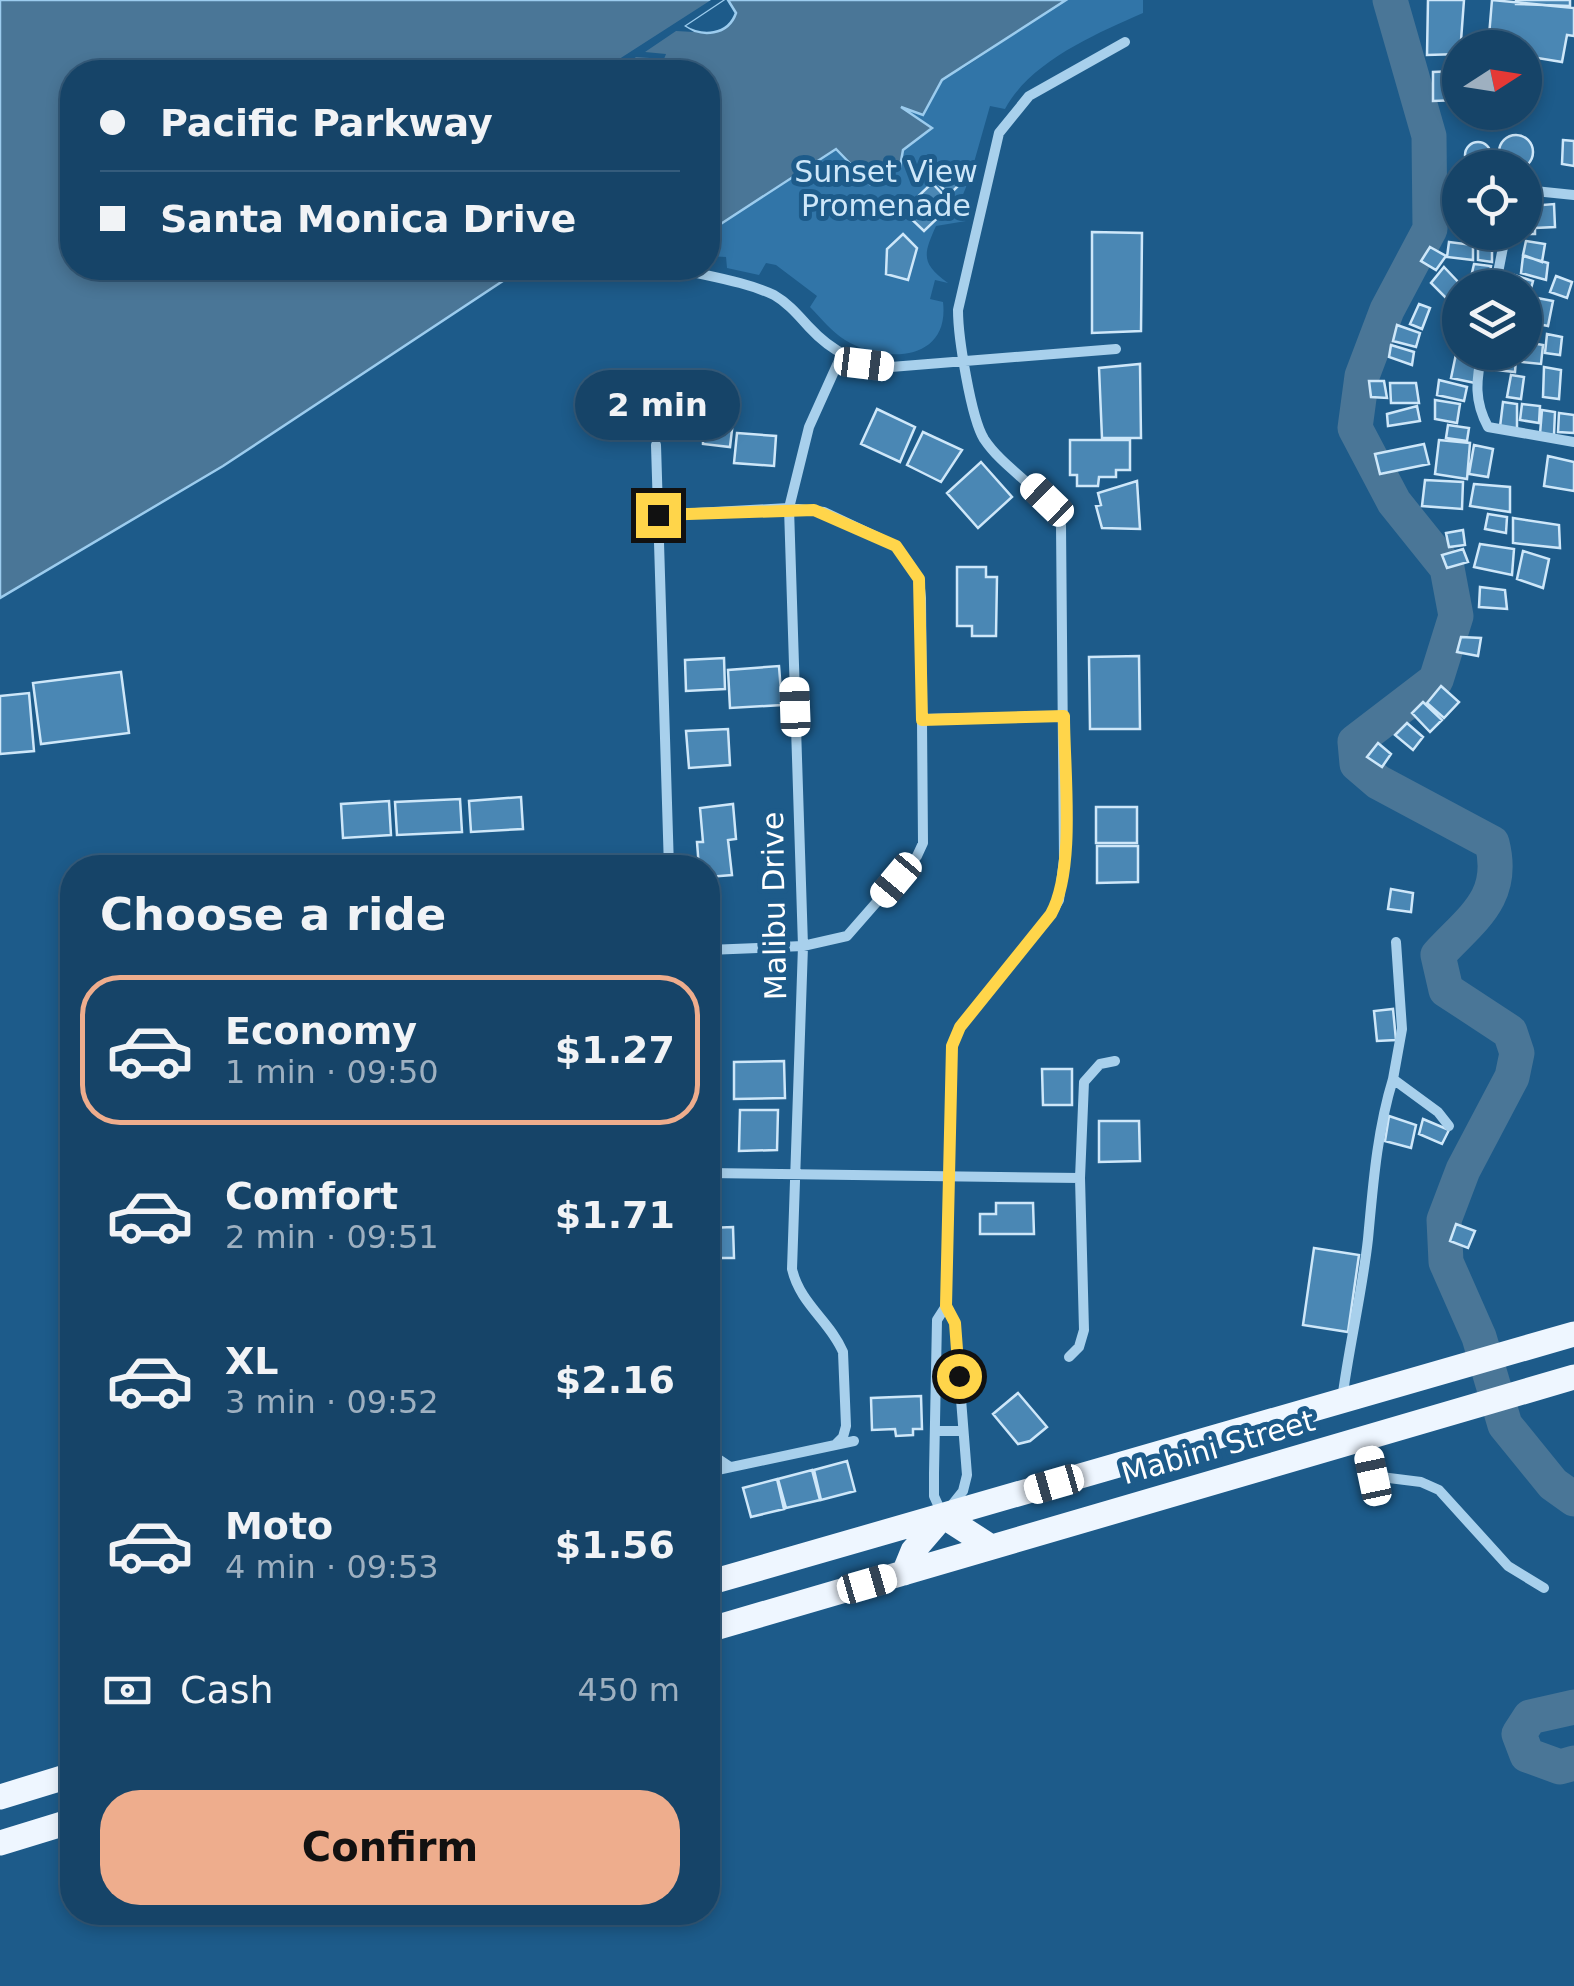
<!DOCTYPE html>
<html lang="en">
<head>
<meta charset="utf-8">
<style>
	:root { --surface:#164468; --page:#234e71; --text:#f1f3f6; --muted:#9eb0c0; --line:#355c7c; --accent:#eead8d }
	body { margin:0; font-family:"DejaVu Sans",sans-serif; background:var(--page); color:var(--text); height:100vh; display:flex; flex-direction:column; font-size:38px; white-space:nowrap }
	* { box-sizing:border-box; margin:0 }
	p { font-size:32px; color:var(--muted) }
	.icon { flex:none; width:55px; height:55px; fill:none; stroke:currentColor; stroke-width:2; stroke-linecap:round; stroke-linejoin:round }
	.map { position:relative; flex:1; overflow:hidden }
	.details { position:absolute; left:60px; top:855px; width:660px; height:1070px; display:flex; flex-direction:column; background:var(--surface); border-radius:40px; box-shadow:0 5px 15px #0003,0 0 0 2px var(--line) }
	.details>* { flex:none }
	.top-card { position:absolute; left:60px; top:60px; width:660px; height:220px; border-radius:40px; box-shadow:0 5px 15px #0003,0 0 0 2px var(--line); display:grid; align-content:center; height:220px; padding:0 40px; background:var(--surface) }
	.needle { width:65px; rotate:78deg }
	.buttons { position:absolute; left:1442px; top:30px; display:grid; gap:20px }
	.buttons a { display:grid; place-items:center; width:100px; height:100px; border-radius:50%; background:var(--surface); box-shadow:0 5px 15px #0003,0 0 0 2px var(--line); font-size:50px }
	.end { position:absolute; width:45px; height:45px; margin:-22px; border:12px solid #ffd54a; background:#111; box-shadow:0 0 0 5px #111 }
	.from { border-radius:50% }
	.bubble { position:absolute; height:70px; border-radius:35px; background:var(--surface); box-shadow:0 5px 15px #0003,0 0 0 2px var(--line); font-size:32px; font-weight:700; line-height:70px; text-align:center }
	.car { position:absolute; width:30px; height:60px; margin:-30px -15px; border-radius:12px; box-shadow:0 0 8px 2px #0007; background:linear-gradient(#fff 24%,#345 0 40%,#fff 0 76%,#345 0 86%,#fff 0) }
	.top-card b { display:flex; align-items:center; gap:35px; height:95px; font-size:38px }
	.top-card b+b { border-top:2px solid var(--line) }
	.top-card i { width:25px; height:25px; background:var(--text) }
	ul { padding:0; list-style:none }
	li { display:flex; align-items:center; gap:30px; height:150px; margin:0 20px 15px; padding:0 20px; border:5px solid transparent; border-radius:40px }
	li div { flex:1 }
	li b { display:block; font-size:38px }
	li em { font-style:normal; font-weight:700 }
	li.selected { border-color:var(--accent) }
	li>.icon { width:90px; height:90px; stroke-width:1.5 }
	h2 { padding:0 40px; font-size:45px; line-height:120px }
	.pay { display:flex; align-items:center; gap:25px; height:110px; padding:0 40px; font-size:38px }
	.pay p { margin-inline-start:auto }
	.button { display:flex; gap:20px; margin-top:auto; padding:20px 40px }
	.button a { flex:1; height:115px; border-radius:40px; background:var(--accent); color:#111; font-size:40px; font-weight:700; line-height:115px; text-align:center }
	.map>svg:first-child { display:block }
</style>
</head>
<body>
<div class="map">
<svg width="1574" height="1986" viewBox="0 0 1574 1986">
	<rect width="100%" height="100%" fill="#1d5b8a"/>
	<path fill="#3175a8" d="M1066 0H1143V13C1095 34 1030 62 1005 109L990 106 969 180 954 216 966 221 936 226C923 255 921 263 948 283L935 280 930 299 943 302C950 362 884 364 845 340 832 332 821 318 810 307L817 296 776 265 766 263 759 275 727 268 726 257 708 256V225L713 229 947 71 962 69Z"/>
	<path fill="#4a7697" stroke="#9cccee" stroke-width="2.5" d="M0 0H723L684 26C702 37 728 36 736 13L728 0H1066L942 80 923 115 901 107 932 128 903 150 900 167 884 168 870 184 836 149 713 229 708 225V72H72V268H530L515 273 223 466 0 598Z"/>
	<path fill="#1d5b8a" d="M711 0H723L684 26 694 32 676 31 645 52 666 54 664 59 636 57 624 66 627 72H599Z"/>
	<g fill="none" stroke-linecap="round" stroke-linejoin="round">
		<path stroke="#4a7697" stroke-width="35" d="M1390 0 1429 136 1430 229 1387 310 1362 376 1355 428 1394 502 1447 568 1456 616 1436 680 1355 742 1357 764 1378 782 1492 843C1506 898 1472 918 1438 955L1446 990 1510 1032 1517 1053 1512 1077 1463 1170 1444 1220 1446 1262 1479 1337 1505 1425 1553 1484 1574 1499
			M1574 1707 1530 1717 1519 1734 1527 1755 1560 1767 1574 1763"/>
	</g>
	<path fill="#4a87b4" stroke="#cee7f9" stroke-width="2.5" d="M1428 0H1464L1460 54 1427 55Z
		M1492 0 1574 8V36L1567 35 1562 62 1525 56V48H1488Z
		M1516 0H1570V6L1516 4Z
		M1456 71 1459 100 1433 101V72Z
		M1499 152a17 17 0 1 1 34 0a17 17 0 1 1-34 0Z
		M1563 140 1574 141V166L1562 164Z
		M1465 155a13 13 0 1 1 26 0a13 13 0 1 1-26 0Z
		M950 170 961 183 949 195 937 182Z
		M932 183 952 204 924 231 903 211Z
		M1554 204 1555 227 1535 228V234H1522L1525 232V218L1530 219 1531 206Z
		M1092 232 1142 233 1141 331 1092 333Z
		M903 234 917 248 908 280 886 274 887 249Z
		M1526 241 1545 244 1542 262 1523 255Z
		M1449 242 1473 245V260L1447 257Z
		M1478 243 1492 244V262L1478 260Z
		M1430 247 1446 256 1436 270 1421 261Z
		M1523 256 1548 263 1546 280 1521 273Z
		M1474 264 1491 266 1487 288 1469 286Z
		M1444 267 1461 285 1447 299 1431 283Z
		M1508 273 1533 281 1525 311V288H1504Z
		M1556 276 1572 282 1567 298 1550 292Z
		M1532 297 1553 301 1548 326 1528 322Z
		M1419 304 1430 308 1422 329 1410 324Z
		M1397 325 1420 333 1416 347 1393 341Z
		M1547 334 1562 337 1560 355 1545 353Z
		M1526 342 1543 345 1541 364 1522 362Z
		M1391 345 1414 352 1412 365 1389 357Z
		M1456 354 1478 359 1475 383 1451 378Z
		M1490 356 1516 359 1515 372 1487 369Z
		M1140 364 1141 438H1102L1099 368Z
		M1544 367 1561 370 1559 399 1543 397Z
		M1511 375 1524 377 1521 399 1507 397Z
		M1439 380 1467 387 1464 401 1437 395Z
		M1369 381H1384L1387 398 1371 397Z
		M1390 383H1416L1419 403H1391Z
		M648 385 651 416 619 420 615 389Z
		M726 395 735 404 730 447 703 444V424L691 412 712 397Z
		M1435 400 1460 404 1457 423 1435 419Z
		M1503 402 1517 404V429L1500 427Z
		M1522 404 1540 406 1539 423 1520 420Z
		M1417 406 1420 421 1388 426 1387 414Z
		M877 409 915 427 900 462 861 444Z
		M1542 410 1555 412 1554 435 1540 434Z
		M1559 413 1574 415V433L1558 432Z
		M1448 425 1469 428 1467 441 1446 438Z
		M923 432 962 450 941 482 907 465Z
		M737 433 776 436 774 466 734 463Z
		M1070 440H1130V470H1116V477H1099L1098 486H1077V475H1070Z
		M1439 440 1470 443 1467 479 1435 474Z
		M1424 444 1429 464 1380 474 1375 454Z
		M1474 445 1493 449 1488 477 1469 474Z
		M1548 456 1574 462V491L1544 486Z
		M981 462 1012 497 978 528 947 493Z
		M1425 480 1463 482 1462 509 1422 506Z
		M1137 481 1140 529 1102 528 1096 506 1101 505 1098 493Z
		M1474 484 1510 487V512L1470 506Z
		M1488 514 1507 517 1506 533 1485 529Z
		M1513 518 1559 525 1560 548 1513 543Z
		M1463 530 1465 545 1449 547 1446 533Z
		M1480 544 1514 549 1512 575 1474 567Z
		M1463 549 1468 562 1447 568 1442 555Z
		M1523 551 1549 559 1543 588 1517 579Z
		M957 567H986V577H997L996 636H972V626H957Z
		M1480 587 1505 590 1507 609 1479 607Z
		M1461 637 1481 638 1478 656 1457 652Z
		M1139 656 1140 729H1090L1089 657Z
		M724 658 725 689 686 691 685 660Z
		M779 666 782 705 730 708 728 670Z
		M121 672 129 733 41 744 33 683Z
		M1441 686 1459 702 1444 718 1427 703Z
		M29 693 34 751 0 754V696Z
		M1423 702 1442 720 1430 732 1412 713Z
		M1407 723 1423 737 1413 750 1395 735Z
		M728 729 730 765 689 768 686 731Z
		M1378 743 1391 754 1382 767 1367 757Z
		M521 797 523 829 471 832 469 801Z
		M460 799 462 832 397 835 395 802Z
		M389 801 391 835 343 838 341 804Z
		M733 804 736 839 728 840 732 875 708 877V868H699L697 842H703L700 808Z
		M1096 807H1137V843H1096Z
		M1097 846H1138V882L1097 883Z
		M1391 889 1413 893 1411 912 1388 909Z
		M1393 1009 1396 1040 1377 1041 1374 1011Z
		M784 1061 785 1098 734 1099V1062Z
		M1042 1069H1072V1105H1043Z
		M740 1110H778L777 1150 739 1151Z
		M1389 1116 1416 1125 1411 1148 1385 1141Z
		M1423 1119 1449 1130 1442 1144 1419 1134Z
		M1099 1121H1139L1140 1161 1099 1162Z
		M996 1203H1033L1034 1234H980V1214H996Z
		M1456 1224 1475 1231 1468 1248 1450 1241Z
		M733 1227 734 1258H708V1228Z
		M1314 1248 1359 1255 1348 1332 1303 1325Z
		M1018 1393 1047 1427 1030 1441 1018 1444 993 1414Z
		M921 1396 922 1429H913V1435L896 1436 895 1429 872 1430 871 1398Z
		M847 1461 855 1491 821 1500 814 1470Z
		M812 1470 820 1500 786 1508 778 1479Z
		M777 1479 784 1509 751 1517 743 1488Z"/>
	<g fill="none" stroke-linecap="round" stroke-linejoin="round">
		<path stroke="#a8d0ec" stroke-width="10" d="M1525 190 1574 195
			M675 268C706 276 744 281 774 295 788 303 798 315 809 327 833 353 856 363 891 367L1116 349
			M1495 288 1506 232
			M1482 352C1476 381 1474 401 1488 427L1574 442
			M656 445 669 868
			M658 515 789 508 824 512 896 546 919 579 921 598 923 843 917 856 847 936 803 946 708 950
			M922 719 1064 716
			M1393 1079 1402 1029 1396 942
			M708 1173 1080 1178
			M946 1306 937 1320 934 1473V1496L943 1516 963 1491 967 1475 955 1323 946 1306 952 1046 960 1027 1051 914 1059 900 1064 859 1061 525C1045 488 1006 472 984 439 971 418 958 337 958 310L999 133 1029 96 1125 42
			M1069 1357 1079 1347 1084 1330 1080 1178 1084 1082 1100 1064 1115 1061
			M708 1376 714 1399 715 1457 730 1467
			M1342 1400C1349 1346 1362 1293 1368 1239 1373 1185 1377 1131 1393 1079L1438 1112 1449 1126
			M935 1431H963
			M1364 1439 1373 1476 1421 1482 1439 1490 1508 1566 1544 1588
			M835 1445 843 1437 846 1426 843 1352C830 1321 800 1304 792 1269L803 946 789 508 809 427 841 356
			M708 1472 854 1441"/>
		<path stroke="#eef6ff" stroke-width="25" d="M904 1573 913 1551 943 1516 991 1547
			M708 1583 1574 1334
			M708 1630 1574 1377
			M0 1797 72 1775
			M0 1843 72 1821"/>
	</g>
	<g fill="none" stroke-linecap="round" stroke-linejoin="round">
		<path stroke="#ffd54a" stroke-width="12" d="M658 515 814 510 896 546 919 579 922 720 1064 716C1064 770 1076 869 1051 914L960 1027 952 1046 946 1306 955 1323 959 1376"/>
	</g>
	<g text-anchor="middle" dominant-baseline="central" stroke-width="10" stroke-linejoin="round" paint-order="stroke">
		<g font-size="30" fill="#cee7f9" stroke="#1d5b8a">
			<text x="886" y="171">Sunset View<tspan x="886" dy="34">Promenade</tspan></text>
		</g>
		<g font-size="30" fill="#fff" stroke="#1d5b8a">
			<text transform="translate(774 906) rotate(-91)">Malibu Drive</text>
			<text transform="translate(1218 1447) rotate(-16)">Mabini Street</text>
		</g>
	</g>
</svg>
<div class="buttons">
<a><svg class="needle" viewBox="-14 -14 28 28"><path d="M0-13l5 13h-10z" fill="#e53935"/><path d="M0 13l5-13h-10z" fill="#9eb0c0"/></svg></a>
<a><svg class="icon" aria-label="locate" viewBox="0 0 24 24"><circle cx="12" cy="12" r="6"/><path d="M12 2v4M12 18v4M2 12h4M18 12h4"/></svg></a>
<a><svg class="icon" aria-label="layers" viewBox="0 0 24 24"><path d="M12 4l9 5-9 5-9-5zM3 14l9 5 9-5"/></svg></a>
</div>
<i class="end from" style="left:959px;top:1376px"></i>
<i class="end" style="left:658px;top:515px"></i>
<div class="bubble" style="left:575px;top:370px;width:165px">2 min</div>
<i class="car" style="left:864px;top:364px;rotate:97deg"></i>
<i class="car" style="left:1047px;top:500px;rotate:314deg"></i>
<i class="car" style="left:795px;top:707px;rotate:358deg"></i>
<i class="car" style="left:896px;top:880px;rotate:220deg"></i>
<i class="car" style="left:1373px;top:1476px;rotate:348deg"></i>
<i class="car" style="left:1054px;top:1484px;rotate:254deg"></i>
<i class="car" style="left:867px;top:1584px;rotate:74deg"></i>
<div class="top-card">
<b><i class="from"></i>Pacific Parkway</b>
<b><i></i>Santa Monica Drive</b>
</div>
<section class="details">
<h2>Choose a ride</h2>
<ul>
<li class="selected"><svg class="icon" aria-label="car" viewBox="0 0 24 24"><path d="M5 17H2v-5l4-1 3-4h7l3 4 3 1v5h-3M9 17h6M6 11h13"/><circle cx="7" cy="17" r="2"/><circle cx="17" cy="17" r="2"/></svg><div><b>Economy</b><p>1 min · 09:50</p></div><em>$1.27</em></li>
<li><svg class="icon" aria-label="car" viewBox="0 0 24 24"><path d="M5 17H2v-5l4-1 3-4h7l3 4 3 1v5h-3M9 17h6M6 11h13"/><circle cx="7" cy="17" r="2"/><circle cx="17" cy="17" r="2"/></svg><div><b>Comfort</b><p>2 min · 09:51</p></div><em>$1.71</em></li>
<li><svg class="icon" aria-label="car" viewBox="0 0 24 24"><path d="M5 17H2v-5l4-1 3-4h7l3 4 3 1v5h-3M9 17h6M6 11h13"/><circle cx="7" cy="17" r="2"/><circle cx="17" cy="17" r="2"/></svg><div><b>XL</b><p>3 min · 09:52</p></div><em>$2.16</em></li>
<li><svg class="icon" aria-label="car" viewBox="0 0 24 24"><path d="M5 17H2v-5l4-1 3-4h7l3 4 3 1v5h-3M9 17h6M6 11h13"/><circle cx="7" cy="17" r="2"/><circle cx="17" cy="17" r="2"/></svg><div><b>Moto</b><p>4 min · 09:53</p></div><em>$1.56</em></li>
</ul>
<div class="pay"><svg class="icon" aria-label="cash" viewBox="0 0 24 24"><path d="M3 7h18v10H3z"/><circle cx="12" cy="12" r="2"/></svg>Cash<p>450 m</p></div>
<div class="button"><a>Confirm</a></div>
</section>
</div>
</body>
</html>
